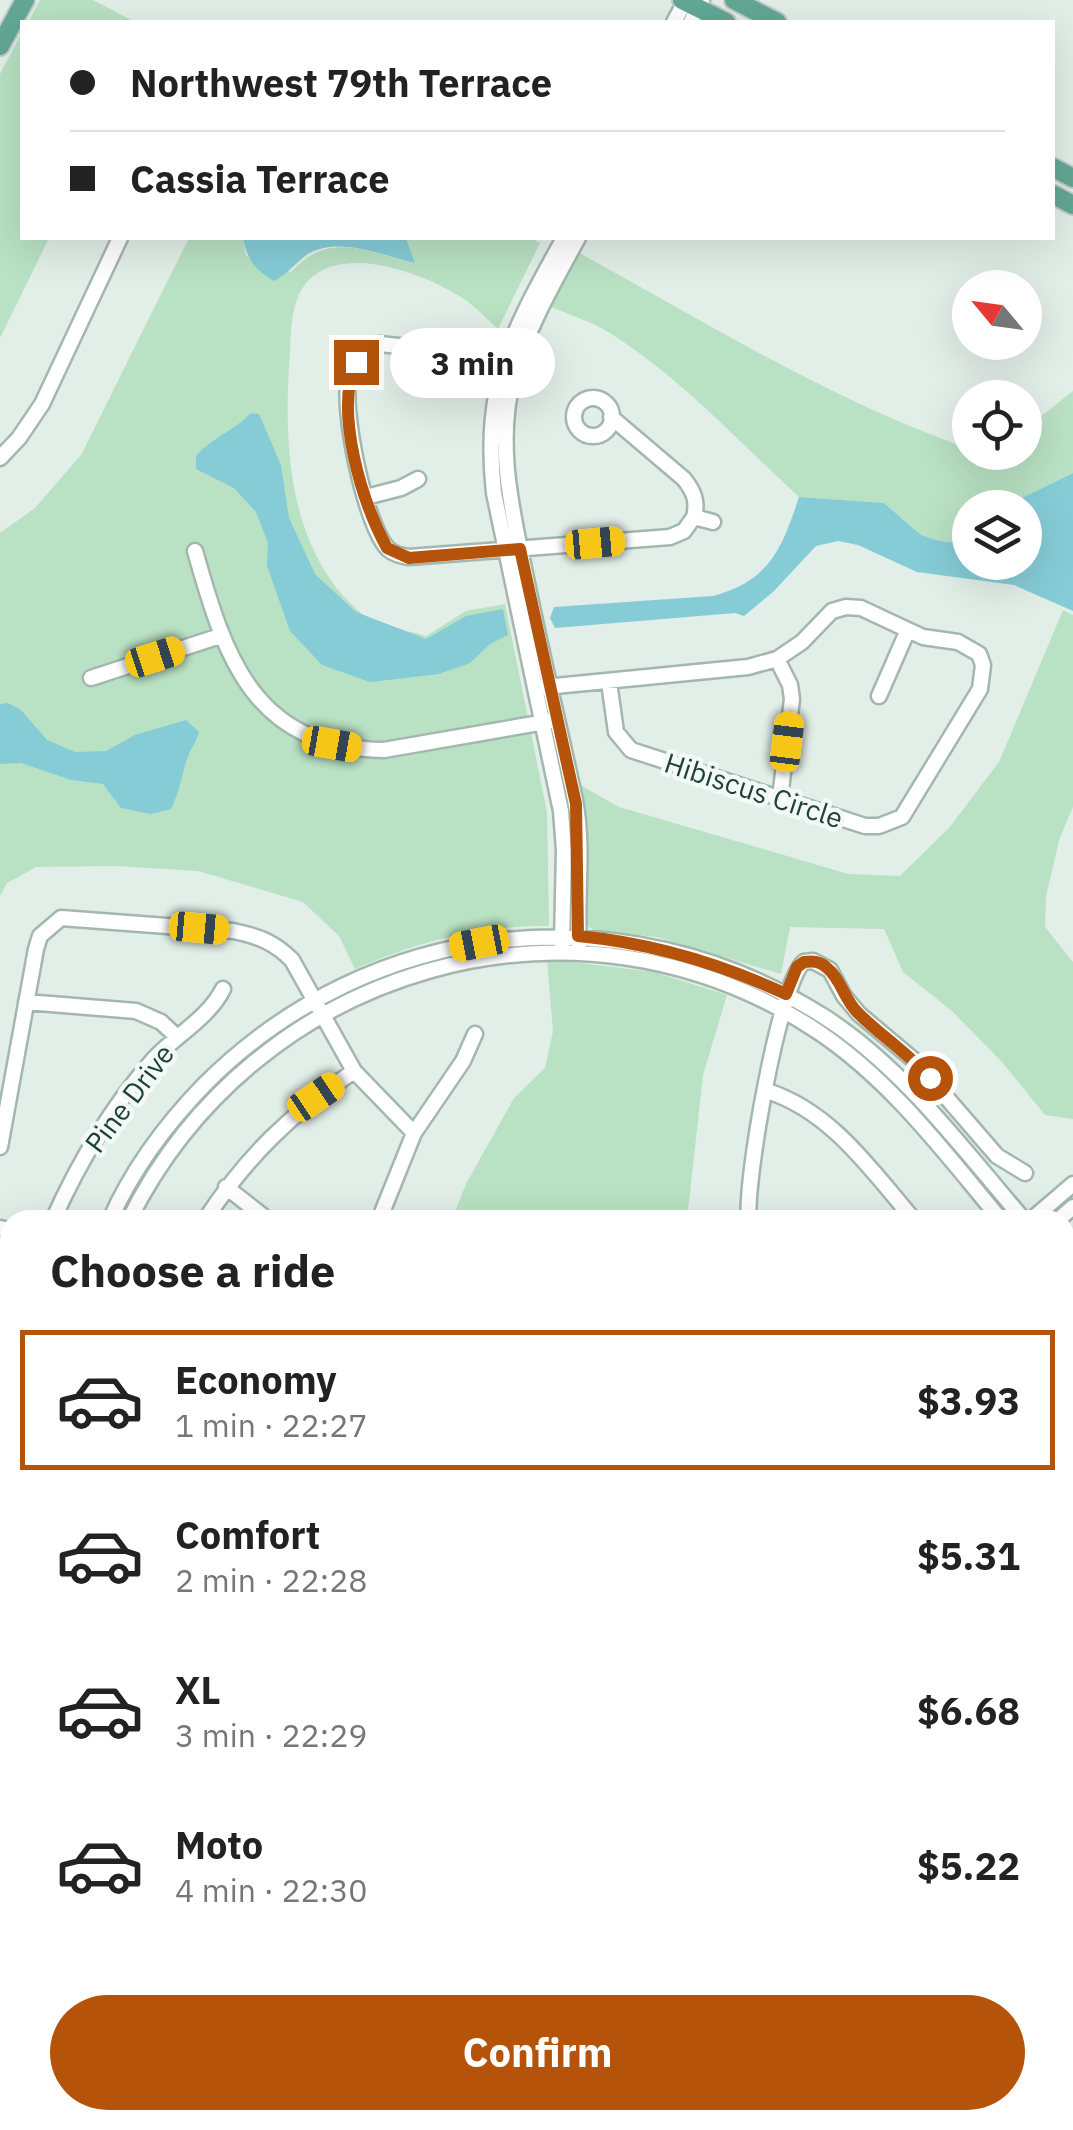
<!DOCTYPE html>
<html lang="en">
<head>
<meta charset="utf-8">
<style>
	:root { --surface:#fff; --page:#f2f2f2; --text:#222; --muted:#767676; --line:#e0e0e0; --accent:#b45309 }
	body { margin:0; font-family:"IBM Plex Sans",sans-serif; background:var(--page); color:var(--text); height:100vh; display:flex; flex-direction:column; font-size:38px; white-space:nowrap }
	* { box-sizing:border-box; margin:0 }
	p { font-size:32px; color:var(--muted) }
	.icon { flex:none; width:55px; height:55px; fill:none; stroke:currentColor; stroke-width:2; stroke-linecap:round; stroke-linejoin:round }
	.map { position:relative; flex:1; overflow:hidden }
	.side { position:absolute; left:0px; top:1210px; width:1075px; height:920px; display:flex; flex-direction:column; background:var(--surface); border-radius:30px 30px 0 0; box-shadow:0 10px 40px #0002 }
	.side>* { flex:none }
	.banner { position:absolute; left:20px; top:20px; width:1035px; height:220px; border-radius:0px; box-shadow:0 10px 40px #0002; display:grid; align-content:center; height:220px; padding:0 50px; background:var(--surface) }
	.needle { width:65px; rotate:299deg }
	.controls { position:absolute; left:952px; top:270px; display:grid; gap:20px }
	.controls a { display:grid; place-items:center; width:90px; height:90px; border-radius:50%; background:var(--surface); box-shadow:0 10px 40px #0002; font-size:50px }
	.end { position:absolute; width:45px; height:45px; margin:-22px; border:12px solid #b45309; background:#fff; box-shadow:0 0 0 5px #fff }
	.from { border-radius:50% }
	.bubble { position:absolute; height:70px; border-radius:35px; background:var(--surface); box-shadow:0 10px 40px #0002; font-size:32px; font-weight:700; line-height:70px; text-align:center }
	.car { position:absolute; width:30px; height:60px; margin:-30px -15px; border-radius:12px; box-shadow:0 0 8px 2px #0007; background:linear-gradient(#f5c518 24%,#345 0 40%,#f5c518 0 76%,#345 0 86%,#f5c518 0) }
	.banner b { display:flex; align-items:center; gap:35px; height:95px; font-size:38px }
	.banner b+b { border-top:2px solid var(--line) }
	.banner i { width:25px; height:25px; background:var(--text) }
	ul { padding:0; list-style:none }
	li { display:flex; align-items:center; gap:30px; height:140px; margin:0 20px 15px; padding:0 30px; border:5px solid transparent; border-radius:0px }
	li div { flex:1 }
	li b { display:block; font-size:38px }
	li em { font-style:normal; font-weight:700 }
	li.active { border-color:var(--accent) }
	li>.icon { width:90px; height:90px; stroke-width:1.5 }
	h2 { padding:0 50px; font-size:45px; line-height:120px }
	.cta { display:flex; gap:20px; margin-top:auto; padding:20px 50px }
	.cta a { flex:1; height:115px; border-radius:60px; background:var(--accent); color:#fff; font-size:40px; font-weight:700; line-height:115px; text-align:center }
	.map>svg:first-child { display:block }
</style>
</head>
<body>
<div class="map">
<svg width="1073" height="2130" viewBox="0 0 1073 2130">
	<rect width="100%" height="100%" fill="#e2eee8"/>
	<path fill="#b9e1c3" d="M40 0H93L135 22H28Z
		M22 32V238H49L0 338V74Z
		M189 238H243L246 256 291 272C330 230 365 252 414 263L406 238H532L540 243 498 329C487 319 476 307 464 299 427 274 344 243 309 280 291 298 291 329 290 352 283 442 287 551 362 614 377 626 407 630 426 636L466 611 505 604 547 812 549 926C480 925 418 942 355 969L339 936 303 902 198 871 117 866 36 867 7 883 0 896V533L35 508 81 455Z
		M574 250C702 320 831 401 970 449V452H1025V429L1073 391V473L1003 507 970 508V544L939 541 921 535 884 503 799 497C738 441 681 378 610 333 591 321 567 314 546 305Z
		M1063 610 1073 615V807L1060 837 1046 896 1045 927 1073 962V1119L1045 1115 1002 1062 952 1011 903 972 884 929 790 927 781 974 657 937 593 930 585 924 582 786 619 807 777 853 848 874 900 876 949 828 999 762Z
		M547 959 654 972 727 995 703 1075 687 1220H452L466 1184 514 1098 545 1068 553 1031Z
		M0 1355 10 1360V1438L0 1461Z
		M1073 1372V2130H252L255 2120H1065V1376Z
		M10 1976V2094L0 2098V1983Z"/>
	<path fill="#85ccd7" d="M243 238H406L415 263C383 256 335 234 305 256 294 265 287 274 274 281 255 270 247 259 243 238Z
		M251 413 259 414 281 465 289 518 315 574 356 612 426 639 466 616 503 609 508 635 490 644 470 663 439 674 370 682 322 665 290 631 267 566 268 543 256 512 234 488 196 469V456C211 438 234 431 251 413Z
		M1073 473V611L1014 585 917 572 858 545 838 541 816 546 773 592 744 616 735 613 555 628 550 618 554 607 713 596C769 581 782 549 799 497L884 503 921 535 939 541 970 544V562H1025V508L1003 507Z
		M8 703 21 710 47 740 75 752 106 751 135 735 186 720 199 732C196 743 189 751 186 762 181 779 179 793 171 809L150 814 121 808 103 784 71 780 21 763 0 764V704Z"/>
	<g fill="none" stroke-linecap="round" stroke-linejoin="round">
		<defs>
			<path id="minor" d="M674 22 686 0
				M691 22 702 0
				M578 238C554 282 528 327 514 375 495 443 512 511 526 578 541 652 559 726 575 800 584 847 576 897 579 944
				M430 365 408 347 380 344C367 352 354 360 349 377 341 409 365 525 388 549 394 554 402 556 409 557L670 537 684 531 694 517
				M574 417a19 19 0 1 1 38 0a19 19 0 1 1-38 0Z
				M611 417 684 479C694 492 698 501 694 517
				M0 458 19 438 42 404 120 238
				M366 497 401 488 418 479
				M694 517 713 522
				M195 551C225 657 253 748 384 750L551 721
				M777 659 790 685 792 699 780 798
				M91 678 220 636
				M535 688 748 667 777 659 802 642 832 611 846 607 861 608 923 637 958 642 979 654 983 665 980 689 902 817 879 826H865L631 750 616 732 609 682
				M879 696 907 632
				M562 944 564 850 561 811 494 493C482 384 513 330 564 238
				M26 1002 136 1011 161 1022 176 1036
				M767 1091C831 1111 872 1171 914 1220
				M0 1147 36 949 40 936 61 918 233 931C258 936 274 942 292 960L354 1071 414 1133
				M226 1187 263 1216
				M53 1220C79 1162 110 1109 152 1061 173 1037 209 1018 223 989
				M110 1220C132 1170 167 1123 205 1084 371 918 624 890 823 1016 903 1067 963 1149 1024 1220
				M129 1220C256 965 577 872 817 1031 891 1080 945 1153 1001 1220
				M205 1220C247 1156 291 1114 354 1071
				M379 1220 414 1133 463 1061 475 1034
				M749 1220C744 1185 780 980 804 962L813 961 830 970 844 996 859 1014 915 1061 997 1156 1025 1173
				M1031 1220 1073 1184
				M1058 1220 1073 1207
				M0 1228 10 1230
				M1065 1267 1073 1277
				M1065 1294 1073 1303
				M0 1309 10 1313
				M0 1495 10 1471
				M0 1534 10 1514
				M1065 1819 1073 1824
				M0 1829 10 1833
				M0 1901 10 1893
				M1065 2059 1073 2066
				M425 2120 446 2130
				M829 2120 846 2130
				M128 2130 156 2120
				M389 2130 401 2120"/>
			<path id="major" d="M682 0 726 22
				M734 0 777 22
				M0 46 25 0
				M1052 167 1073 178
				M1052 194 1073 205"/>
		</defs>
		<use href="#minor" stroke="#a4b7af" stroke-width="19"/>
		<use href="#major" stroke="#c1cac7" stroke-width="22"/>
		<use href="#minor" stroke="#fff" stroke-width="14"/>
		<use href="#major" stroke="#63a795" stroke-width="18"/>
	</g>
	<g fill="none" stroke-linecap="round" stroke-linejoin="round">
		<path stroke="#b45309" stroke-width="12" d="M356 362C334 412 362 502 387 548L409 558 520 549 576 804 578 936C652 943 719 963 786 994L797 967 804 962C813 961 819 961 826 967 841 978 844 1000 858 1013 881 1036 908 1053 930 1078"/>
	</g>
	<g text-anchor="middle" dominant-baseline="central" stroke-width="9" stroke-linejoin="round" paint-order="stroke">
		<g font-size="28" fill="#204137" stroke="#f3faf6">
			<text transform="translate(754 790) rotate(18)">Hibiscus Circle</text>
			<text transform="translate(129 1098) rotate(-53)">Pine Drive</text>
		</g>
	</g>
</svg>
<div class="controls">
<a><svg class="needle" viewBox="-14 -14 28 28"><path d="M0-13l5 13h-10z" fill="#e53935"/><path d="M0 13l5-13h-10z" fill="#767676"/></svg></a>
<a><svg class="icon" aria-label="locate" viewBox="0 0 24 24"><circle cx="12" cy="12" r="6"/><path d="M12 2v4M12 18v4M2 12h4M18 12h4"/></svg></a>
<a><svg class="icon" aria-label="layers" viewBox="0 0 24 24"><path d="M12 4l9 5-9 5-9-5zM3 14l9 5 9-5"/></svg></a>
</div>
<i class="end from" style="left:930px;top:1078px"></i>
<i class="end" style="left:356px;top:362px"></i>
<div class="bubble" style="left:390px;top:328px;width:165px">3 min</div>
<i class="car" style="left:595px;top:543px;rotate:85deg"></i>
<i class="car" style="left:155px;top:657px;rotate:72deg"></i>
<i class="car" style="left:787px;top:742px;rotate:7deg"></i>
<i class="car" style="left:332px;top:744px;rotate:100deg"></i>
<i class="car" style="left:199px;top:928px;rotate:95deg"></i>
<i class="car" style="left:479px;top:943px;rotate:259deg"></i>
<i class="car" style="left:316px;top:1097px;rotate:56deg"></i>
<div class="banner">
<b><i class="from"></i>Northwest 79th Terrace</b>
<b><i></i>Cassia Terrace</b>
</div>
<section class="side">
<h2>Choose a ride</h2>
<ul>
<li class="active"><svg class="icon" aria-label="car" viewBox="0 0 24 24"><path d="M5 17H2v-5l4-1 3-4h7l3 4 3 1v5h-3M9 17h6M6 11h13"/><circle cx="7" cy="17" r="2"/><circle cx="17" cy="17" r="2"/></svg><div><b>Economy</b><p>1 min · 22:27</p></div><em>$3.93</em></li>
<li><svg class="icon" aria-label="car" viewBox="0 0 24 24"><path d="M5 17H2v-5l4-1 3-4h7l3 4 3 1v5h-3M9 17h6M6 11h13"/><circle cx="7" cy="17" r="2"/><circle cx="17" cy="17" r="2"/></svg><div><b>Comfort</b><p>2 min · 22:28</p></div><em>$5.31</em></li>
<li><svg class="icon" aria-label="car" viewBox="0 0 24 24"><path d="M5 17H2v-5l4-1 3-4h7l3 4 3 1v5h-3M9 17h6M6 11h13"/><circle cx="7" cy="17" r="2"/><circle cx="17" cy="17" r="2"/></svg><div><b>XL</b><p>3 min · 22:29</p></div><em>$6.68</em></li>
<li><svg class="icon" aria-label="car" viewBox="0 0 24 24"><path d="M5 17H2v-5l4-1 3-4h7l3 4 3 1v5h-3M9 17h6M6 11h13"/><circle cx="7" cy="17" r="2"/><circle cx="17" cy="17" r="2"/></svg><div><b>Moto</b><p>4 min · 22:30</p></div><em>$5.22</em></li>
</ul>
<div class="cta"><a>Confirm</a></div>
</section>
</div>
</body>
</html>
